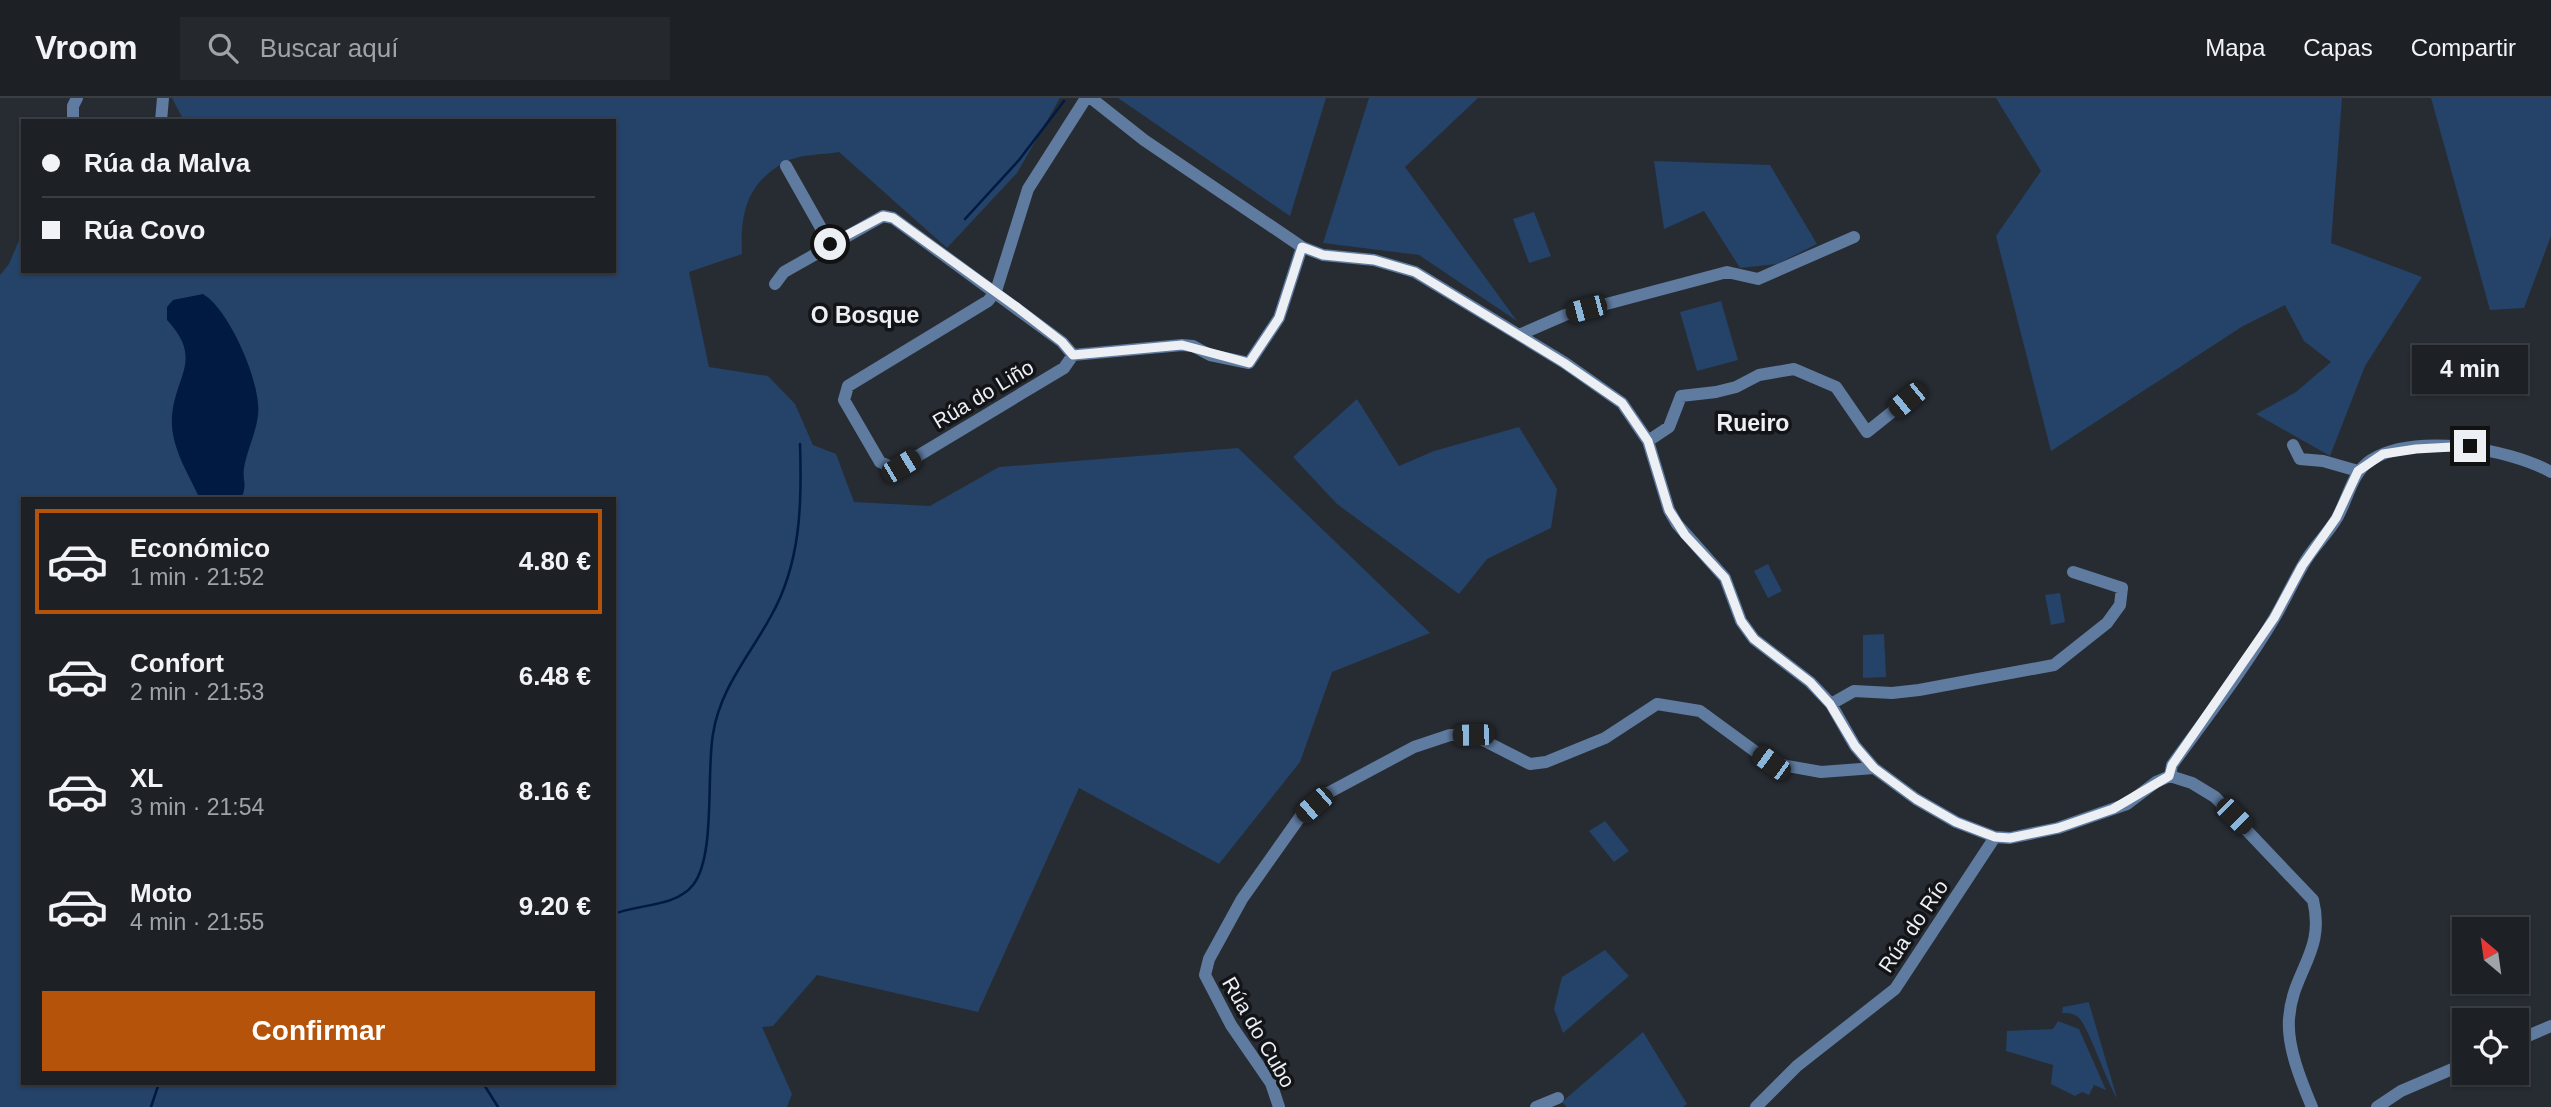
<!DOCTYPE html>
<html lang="es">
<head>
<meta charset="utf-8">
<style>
	:root { --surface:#1d2126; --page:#25292e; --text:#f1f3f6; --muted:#a0a3a7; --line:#3b3e43; --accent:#b45309 }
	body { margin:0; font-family:Helvetica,sans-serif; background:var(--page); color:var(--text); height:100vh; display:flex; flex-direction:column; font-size:26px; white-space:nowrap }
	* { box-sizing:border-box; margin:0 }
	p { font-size:23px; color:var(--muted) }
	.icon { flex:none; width:38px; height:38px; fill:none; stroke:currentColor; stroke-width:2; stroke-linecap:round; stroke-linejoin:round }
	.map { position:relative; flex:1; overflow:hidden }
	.panel { position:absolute; left:21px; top:399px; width:595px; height:588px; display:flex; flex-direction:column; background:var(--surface); border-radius:0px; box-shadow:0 2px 5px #0004,0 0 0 2px var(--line) }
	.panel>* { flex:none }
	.guide { position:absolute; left:21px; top:21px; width:595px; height:154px; border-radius:0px; box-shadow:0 2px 5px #0004,0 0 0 2px var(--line); display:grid; align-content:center; height:154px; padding:0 21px; background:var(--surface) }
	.needle { width:46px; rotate:331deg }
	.controls { position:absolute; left:2452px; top:819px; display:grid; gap:14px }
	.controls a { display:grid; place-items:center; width:77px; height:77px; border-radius:0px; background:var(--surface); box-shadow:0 2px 5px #0004,0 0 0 2px var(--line); font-size:35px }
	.end { position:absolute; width:32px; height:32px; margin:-16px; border:9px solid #eceff4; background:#111; box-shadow:0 0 0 4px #111 }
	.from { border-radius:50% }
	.bubble { position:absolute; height:49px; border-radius:0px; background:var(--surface); box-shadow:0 2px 5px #0004,0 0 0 2px var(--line); font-size:23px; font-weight:800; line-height:49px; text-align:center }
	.car { position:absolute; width:21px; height:42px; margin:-21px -10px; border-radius:9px; box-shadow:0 0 5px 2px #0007; background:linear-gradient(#222 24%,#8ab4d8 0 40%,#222 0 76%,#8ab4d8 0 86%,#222 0) }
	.guide b { display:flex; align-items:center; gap:24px; height:66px; font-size:26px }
	.guide b+b { border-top:2px solid var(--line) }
	.guide i { width:18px; height:18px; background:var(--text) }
	ul { padding:12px 0 0; list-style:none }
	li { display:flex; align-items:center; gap:21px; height:105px; margin:0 14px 10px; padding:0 7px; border:4px solid transparent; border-radius:0px }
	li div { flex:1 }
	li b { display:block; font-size:26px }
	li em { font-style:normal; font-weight:800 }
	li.active { border-color:var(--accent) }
	li>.icon { width:63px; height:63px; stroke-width:1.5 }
	.cta { display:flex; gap:14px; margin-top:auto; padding:14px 21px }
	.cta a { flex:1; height:80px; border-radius:0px; background:var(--accent); color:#fff; font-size:28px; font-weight:800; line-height:80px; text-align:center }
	header { display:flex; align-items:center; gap:42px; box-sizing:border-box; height:98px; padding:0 35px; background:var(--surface); border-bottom:2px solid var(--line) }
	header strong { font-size:33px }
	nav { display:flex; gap:38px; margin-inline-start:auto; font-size:24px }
	.search { width:490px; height:63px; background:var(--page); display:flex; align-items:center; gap:18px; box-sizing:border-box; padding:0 24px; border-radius:0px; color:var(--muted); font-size:26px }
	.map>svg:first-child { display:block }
</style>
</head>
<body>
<header>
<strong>Vroom</strong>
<div class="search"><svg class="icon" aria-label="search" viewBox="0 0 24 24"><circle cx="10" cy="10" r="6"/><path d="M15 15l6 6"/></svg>Buscar aquí</div>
<nav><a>Mapa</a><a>Capas</a><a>Compartir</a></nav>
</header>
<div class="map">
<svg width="2551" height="1009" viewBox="0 0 2551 1009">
	<rect width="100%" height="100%" fill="#272c32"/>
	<path fill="#254268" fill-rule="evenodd" d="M172 0H1060L1017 75 947 150 839 54C823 57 799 56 785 64 747 85 740 115 742 156L689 174 709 269 768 278 795 306 813 347 836 356 854 404 930 408 999 369 1238 350 1430 535 1332 574 1300 664 1219 766 1079 690 978 914 817 877 773 928 762 929 792 996 787 1009H0V177L9 166 23 133V173H614V23H184ZM23 401H614V985H23Z
		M1118 0H1326L1290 118Z
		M1369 0H1478L1405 69 1517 223 1419 157 1323 145Z
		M1996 0H2342L2331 145 2422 179 2365 268 2330 358 2256 316 2296 294 2331 264 2304 243 2285 207 2243 228 2051 353 1996 138 2041 73Z
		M2431 0H2551V138L2524 210 2490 212Z
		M1654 63 1770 67 1817 146 1777 166 1740 170 1704 113 1664 131Z
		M1534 114 1551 158 1529 165 1513 121Z
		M1721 203 1738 262 1697 273 1680 214Z
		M1357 301 1399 368 1434 353 1519 329 1557 391 1551 430 1487 461 1459 496 1337 406 1293 359Z
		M1768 466 1782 493 1768 500 1754 473Z
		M2060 495 2065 524 2051 527 2045 497Z
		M1884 536 1886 579 1863 580V537Z
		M1605 723 1629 753 1614 764 1589 733Z
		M1605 852 1629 878 1563 935 1554 911 1562 879Z
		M2089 904V905L2117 1000C2106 983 2088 927 2078 919 2073 915 2068 915 2062 915L2063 909Z
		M2058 923 2079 931 2106 992 2094 987 2089 997 2082 994 2075 998 2051 986 2053 967 2006 953 2007 933 2053 931Z
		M1643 934 1687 1006 1683 1009H1567L1562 1004Z"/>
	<path fill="#001a42" d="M203 196C229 211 262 286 258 317 256 335 247 352 244 370 242 382 248 386 241 401H200C188 375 170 348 172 319 175 277 204 262 167 222V209L173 202Z"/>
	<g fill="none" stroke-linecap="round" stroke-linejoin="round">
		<path stroke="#001a42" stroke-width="2.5" d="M965 121 1019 62 1064 3
			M614 816C638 806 676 809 693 787 716 758 706 675 713 636 720 590 750 557 771 518 801 465 802 405 800 346
			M483 985 498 1009
			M151 1009 159 985"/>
		<path stroke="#5f7b9f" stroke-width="12" d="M1091 0 1144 42 1302 149 1323 157 1374 162 1415 174 1565 265 1622 305 1648 343 1669 412 1677 426 1725 480 1741 523 1754 541 1810 584 1831 606 1855 648 1874 670 1916 701 1956 724 1995 739 2010 740 2058 730 2127 706 2156 684 2170 678 2192 685 2215 699 2313 802C2326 854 2292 873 2289 921 2287 949 2301 983 2312 1009
			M73 23V8L77 0
			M161 23 163 0
			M786 68 830 146
			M775 186 784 174 883 118 893 120 1062 244 1073 257 1182 247 1193 248 1210 257 1249 265 1279 220 1302 149
			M1519 237 1565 217 1727 174 1758 181 1854 139
			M1073 257 1064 270 901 368 892 369 880 364 844 302 848 288 988 203 996 193 1028 91 1086 0
			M1648 343 1669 329 1681 298 1716 294 1736 289 1759 277 1794 271 1836 289 1867 334 1907 302
			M2293 347 2300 361 2323 363 2358 373
			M1831 606 1854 593 1892 595 1919 592 2054 567 2107 525 2120 507 2122 490 2073 474
			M2170 678 2172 667C2207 619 2245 570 2275 519 2285 502 2293 484 2303 467 2312 450 2327 437 2337 420 2348 401 2352 374 2371 362 2415 335 2508 350 2551 374
			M2516 943 2551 928
			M1279 1009 1271 985 1231 927 1205 877 1209 861 1242 801 1300 719 1328 695 1414 649 1450 637H1473L1530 666 1546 664 1605 640 1657 606 1700 613 1771 665 1821 674 1874 670
			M1536 1009 1558 1000
			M1756 1009 1797 968 1895 891 1995 739
			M2377 1009 2401 993 2464 966"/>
	</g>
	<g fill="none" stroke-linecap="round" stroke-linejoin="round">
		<path stroke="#eceff4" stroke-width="9" d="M830 146 883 118 893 120 1018 210 1062 244 1073 257 1182 247 1249 265 1279 220 1302 149 1323 157 1374 162 1415 174 1564 265 1622 305 1648 343 1669 412 1685 437 1725 480 1741 523 1754 541 1810 584 1830 606 1855 648 1874 670 1916 701 1956 724 1995 739 2010 740 2058 730 2113 711 2169 678 2172 667 2274 520 2302 468 2336 420 2358 373 2383 356 2416 351 2470 348"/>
	</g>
	<g text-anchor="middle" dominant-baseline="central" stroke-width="7" stroke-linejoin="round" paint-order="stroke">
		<g font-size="21" fill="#eceff4" stroke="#121417">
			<text transform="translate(983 296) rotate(-31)">Rúa do Liño</text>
			<text transform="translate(1913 828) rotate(-56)">Rúa do Río</text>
			<text transform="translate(1259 934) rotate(60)">Rúa do Cubo</text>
		</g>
		<g font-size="23" font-weight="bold" fill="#eceff4" stroke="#121417">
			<text x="865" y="217">O Bosque</text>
			<text x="1753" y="325">Rueiro</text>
		</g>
	</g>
</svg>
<div class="controls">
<a><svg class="needle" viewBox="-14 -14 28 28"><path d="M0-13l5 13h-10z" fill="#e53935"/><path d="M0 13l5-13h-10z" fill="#a0a3a7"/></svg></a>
<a><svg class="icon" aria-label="locate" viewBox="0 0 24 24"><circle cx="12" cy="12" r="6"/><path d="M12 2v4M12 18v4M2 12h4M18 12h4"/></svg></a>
</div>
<i class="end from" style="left:830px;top:146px"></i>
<i class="end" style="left:2470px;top:348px"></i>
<div class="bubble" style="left:2412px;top:247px;width:116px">4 min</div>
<i class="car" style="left:1586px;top:211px;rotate:255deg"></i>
<i class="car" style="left:1907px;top:302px;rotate:231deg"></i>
<i class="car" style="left:901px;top:368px;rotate:59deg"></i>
<i class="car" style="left:1473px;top:637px;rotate:269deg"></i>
<i class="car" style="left:1771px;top:665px;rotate:306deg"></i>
<i class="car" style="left:1314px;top:707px;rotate:229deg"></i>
<i class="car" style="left:2234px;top:718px;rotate:135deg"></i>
<div class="guide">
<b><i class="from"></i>Rúa da Malva</b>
<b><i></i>Rúa Covo</b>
</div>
<section class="panel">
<ul>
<li class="active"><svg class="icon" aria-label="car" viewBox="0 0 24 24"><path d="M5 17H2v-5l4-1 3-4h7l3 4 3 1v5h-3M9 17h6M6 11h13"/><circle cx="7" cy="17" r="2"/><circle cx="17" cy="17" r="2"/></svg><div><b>Económico</b><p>1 min · 21:52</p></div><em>4.80 €</em></li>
<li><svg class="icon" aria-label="car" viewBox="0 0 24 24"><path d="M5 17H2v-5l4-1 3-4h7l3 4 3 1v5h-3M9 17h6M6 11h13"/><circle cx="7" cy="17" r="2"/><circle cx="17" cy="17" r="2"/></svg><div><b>Confort</b><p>2 min · 21:53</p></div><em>6.48 €</em></li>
<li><svg class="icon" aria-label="car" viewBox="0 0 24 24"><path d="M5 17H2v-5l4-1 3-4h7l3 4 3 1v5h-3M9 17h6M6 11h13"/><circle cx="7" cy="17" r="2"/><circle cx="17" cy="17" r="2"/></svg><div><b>XL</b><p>3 min · 21:54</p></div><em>8.16 €</em></li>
<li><svg class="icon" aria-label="car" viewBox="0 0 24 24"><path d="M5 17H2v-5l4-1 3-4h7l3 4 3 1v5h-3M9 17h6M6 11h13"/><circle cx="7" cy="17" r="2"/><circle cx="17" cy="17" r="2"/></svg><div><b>Moto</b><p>4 min · 21:55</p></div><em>9.20 €</em></li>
</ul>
<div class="cta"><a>Confirmar</a></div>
</section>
</div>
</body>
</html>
